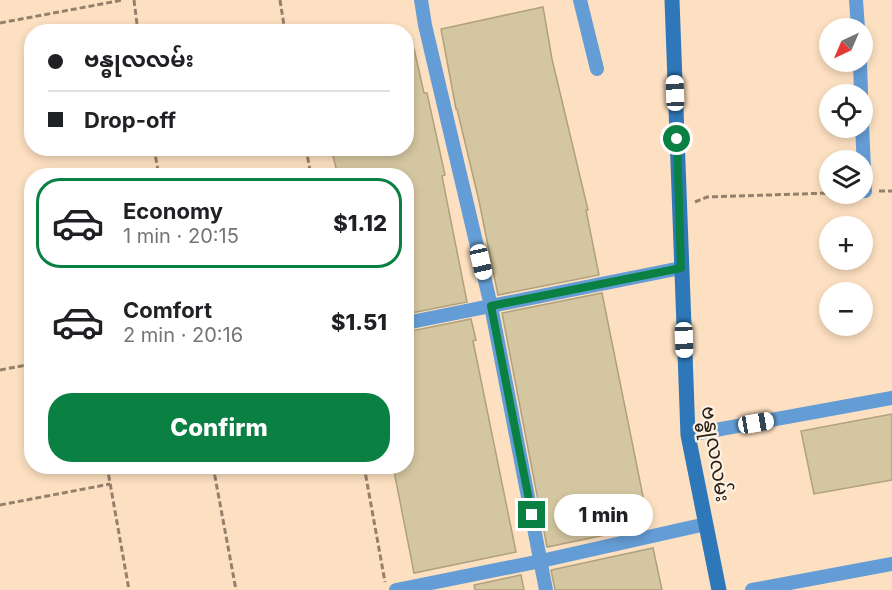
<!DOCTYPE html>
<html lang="en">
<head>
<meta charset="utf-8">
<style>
	:root { --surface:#fff; --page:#f2f2f2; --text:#202124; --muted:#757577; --line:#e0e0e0; --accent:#0b8043 }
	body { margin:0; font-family:Inter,"Noto Sans Myanmar",sans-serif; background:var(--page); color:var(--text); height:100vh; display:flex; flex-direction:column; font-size:22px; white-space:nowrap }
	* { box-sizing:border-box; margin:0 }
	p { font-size:20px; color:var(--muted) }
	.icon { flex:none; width:33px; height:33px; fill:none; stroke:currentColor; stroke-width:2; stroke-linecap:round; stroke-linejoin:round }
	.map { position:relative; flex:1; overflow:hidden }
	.details { position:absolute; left:24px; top:168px; width:390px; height:306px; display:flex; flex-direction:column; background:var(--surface); border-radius:24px; box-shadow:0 3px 9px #0003 }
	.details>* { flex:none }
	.top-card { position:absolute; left:24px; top:24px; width:390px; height:132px; border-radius:24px; box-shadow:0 3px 9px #0003; display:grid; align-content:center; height:132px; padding:0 24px; background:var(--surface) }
	.needle { width:39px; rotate:224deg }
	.tools { position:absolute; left:819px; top:18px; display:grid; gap:12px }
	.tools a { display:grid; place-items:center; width:54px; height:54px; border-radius:50%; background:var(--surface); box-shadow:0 3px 9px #0003; font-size:30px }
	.end { position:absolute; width:27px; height:27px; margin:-14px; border:8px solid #0b8043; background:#fff; box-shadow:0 0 0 3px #fff }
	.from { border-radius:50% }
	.bubble { position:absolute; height:42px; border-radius:21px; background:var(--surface); box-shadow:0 3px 9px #0003; font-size:20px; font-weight:800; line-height:42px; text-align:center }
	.car { position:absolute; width:18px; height:36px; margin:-18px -9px; border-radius:8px; box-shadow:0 0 4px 2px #0007; background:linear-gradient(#fff 24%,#345 0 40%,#fff 0 76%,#345 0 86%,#fff 0) }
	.top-card b { display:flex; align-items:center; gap:21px; height:57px; font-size:22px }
	.top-card b+b { border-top:2px solid var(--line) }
	.top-card i { width:15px; height:15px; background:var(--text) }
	ul { padding:10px 0 0; list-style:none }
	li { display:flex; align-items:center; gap:18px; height:90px; margin:0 12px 9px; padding:0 12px; border:3px solid transparent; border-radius:24px }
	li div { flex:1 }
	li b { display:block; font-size:22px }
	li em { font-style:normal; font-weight:800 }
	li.selected { border-color:var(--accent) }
	li>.icon { width:54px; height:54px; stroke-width:1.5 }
	.action { display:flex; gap:12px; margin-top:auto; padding:12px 24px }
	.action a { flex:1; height:69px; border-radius:24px; background:var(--accent); color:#fff; font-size:24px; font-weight:800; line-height:69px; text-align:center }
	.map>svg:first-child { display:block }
</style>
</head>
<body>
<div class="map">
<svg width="892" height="590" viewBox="0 0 892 590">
	<rect width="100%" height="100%" fill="#fde0c1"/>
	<path fill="#d4c6a0" stroke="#afa17d" stroke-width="1.5" d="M543 7 552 59 588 210H586L599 275 498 295 479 201 457 109H456L441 29Z
		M412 40 424 93H427L445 175 442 176 467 302 406 314V176H338L331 148H406V41Z
		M602 293 649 526 547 547 502 313Z
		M471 319 476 340 473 341 516 552 414 573 393 466H406V332Z
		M892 414V480L814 494 801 431Z
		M653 548 662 590H555L551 570Z
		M521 575 524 590H475L474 585Z"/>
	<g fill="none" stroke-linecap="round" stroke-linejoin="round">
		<path stroke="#95816b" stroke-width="3" stroke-dasharray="6 3" stroke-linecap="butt" d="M134 0 138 32
			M280 0 285 32
			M0 23 123 0
			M154 148 159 176
			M306 148 311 176
			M879 191H892
			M695 202 707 197 830 193
			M0 370 32 364
			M107 466 129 590
			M213 466 236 590
			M364 466 385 582
			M0 505 110 484"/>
		<path stroke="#649dd5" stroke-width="14" d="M421 0 425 25 491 306 546 590
			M580 0 597 69
			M856 0 858 28
			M860 62 861 94
			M862 124 865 191
			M406 323 681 268
			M688 435 892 398
			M396 590 541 561 706 524
			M752 590 892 564"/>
		<path stroke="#2e77b8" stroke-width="15" d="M672 0 688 435 719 590"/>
	</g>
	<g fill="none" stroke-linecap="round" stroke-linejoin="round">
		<path stroke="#0b8043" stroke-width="8" d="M532 515 491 306 681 268 677 139"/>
	</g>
	<g text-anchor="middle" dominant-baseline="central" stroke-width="4.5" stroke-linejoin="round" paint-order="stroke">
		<g font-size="20" fill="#2b2014" stroke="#fdf1e4">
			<text transform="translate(716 454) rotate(81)">ဗန္ဓုလလမ်း</text>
		</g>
	</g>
</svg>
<div class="tools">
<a><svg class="needle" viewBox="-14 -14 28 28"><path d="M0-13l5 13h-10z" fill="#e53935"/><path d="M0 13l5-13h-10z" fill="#757577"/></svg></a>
<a><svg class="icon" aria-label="locate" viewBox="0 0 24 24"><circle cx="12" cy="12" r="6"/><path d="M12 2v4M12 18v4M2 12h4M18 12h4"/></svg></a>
<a><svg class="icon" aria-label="layers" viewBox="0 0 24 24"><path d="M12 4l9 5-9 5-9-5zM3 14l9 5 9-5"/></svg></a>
<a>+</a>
<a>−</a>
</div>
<i class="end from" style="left:677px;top:139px"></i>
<i class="end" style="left:532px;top:515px"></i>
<div class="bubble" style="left:554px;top:494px;width:99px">1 min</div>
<i class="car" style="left:675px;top:93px;rotate:358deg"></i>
<i class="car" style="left:481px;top:262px;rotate:167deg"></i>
<i class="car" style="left:684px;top:340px;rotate:178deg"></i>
<i class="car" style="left:756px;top:423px;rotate:80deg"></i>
<div class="top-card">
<b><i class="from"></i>ဗန္ဓုလလမ်း</b>
<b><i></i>Drop-off</b>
</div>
<section class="details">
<ul>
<li class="selected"><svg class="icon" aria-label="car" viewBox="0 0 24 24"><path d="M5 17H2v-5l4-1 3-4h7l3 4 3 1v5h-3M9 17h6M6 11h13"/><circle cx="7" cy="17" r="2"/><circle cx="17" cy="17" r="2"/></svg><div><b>Economy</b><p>1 min · 20:15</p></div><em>$1.12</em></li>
<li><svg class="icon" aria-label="car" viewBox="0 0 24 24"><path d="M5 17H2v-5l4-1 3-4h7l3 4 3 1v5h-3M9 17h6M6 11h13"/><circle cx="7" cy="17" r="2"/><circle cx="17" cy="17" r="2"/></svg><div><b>Comfort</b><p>2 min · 20:16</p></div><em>$1.51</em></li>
</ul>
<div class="action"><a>Confirm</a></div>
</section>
</div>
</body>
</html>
